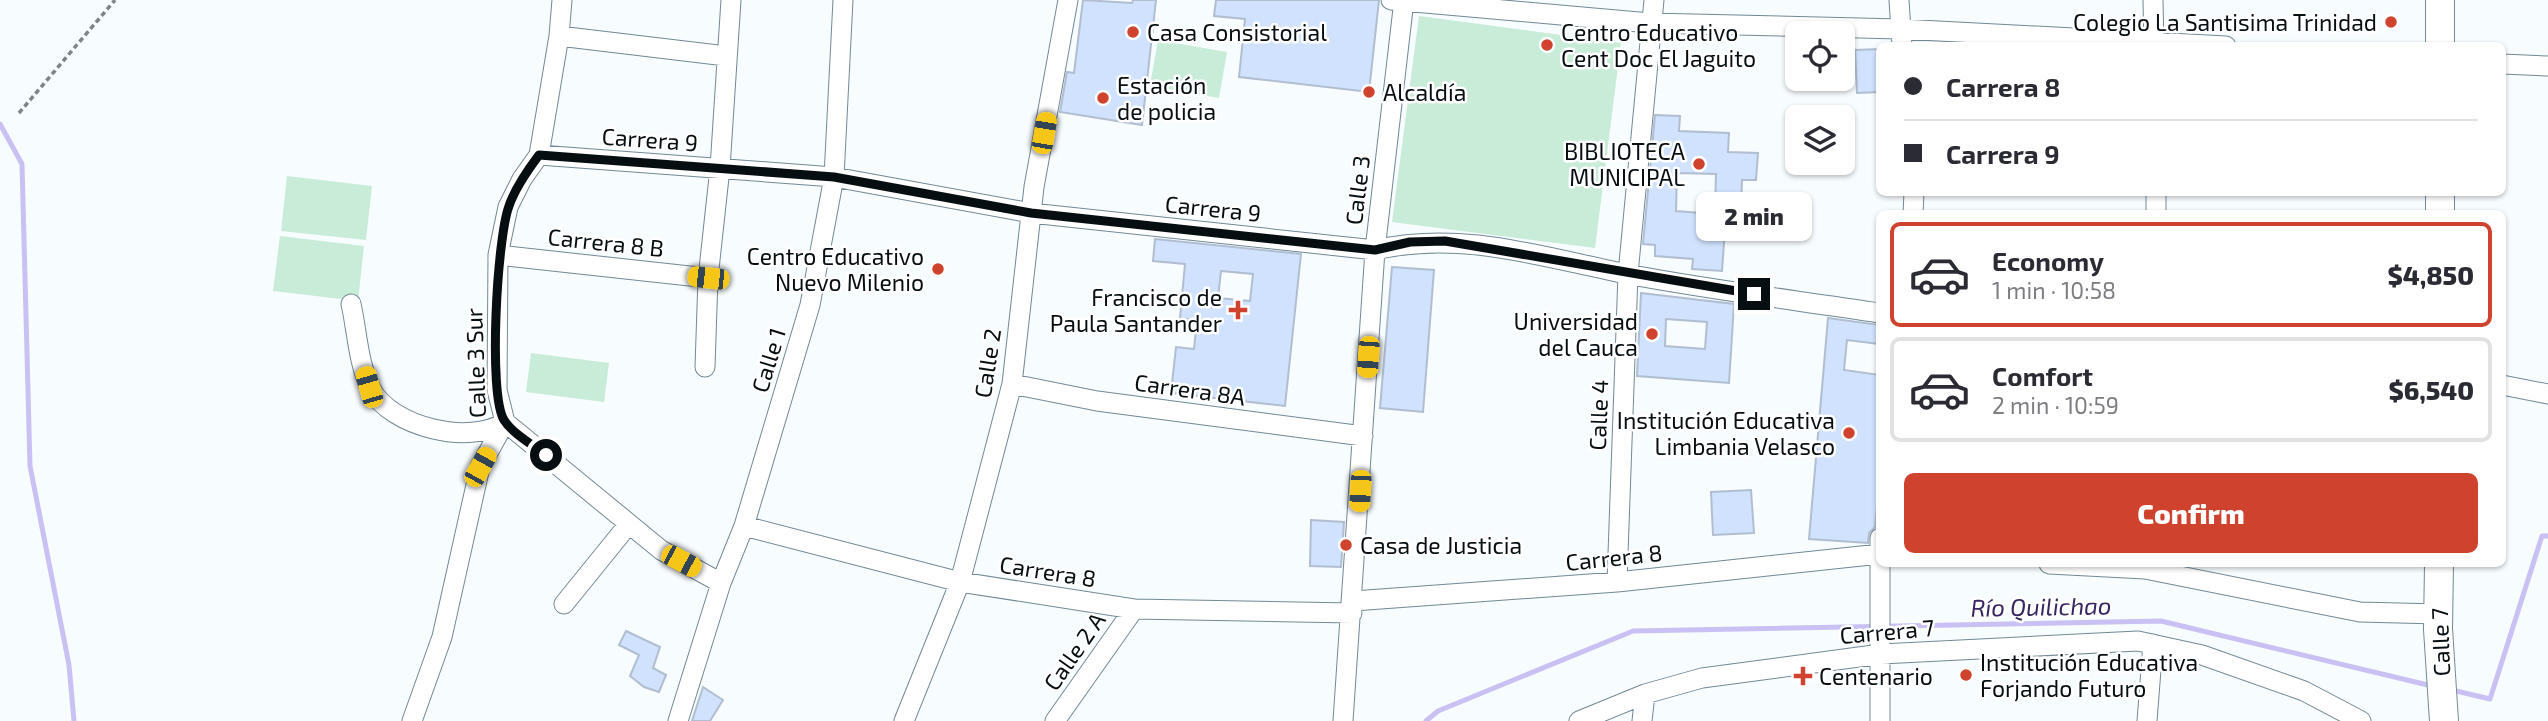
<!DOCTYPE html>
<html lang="en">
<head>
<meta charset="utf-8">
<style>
	:root { --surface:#fff; --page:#f2f2f3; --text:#2b2b33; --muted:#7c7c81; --line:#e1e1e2; --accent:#cf432e }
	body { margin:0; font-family:"Exo 2",sans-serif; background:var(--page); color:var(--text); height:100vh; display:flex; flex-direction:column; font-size:26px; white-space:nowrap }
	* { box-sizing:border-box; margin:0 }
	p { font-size:23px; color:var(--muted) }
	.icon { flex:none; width:38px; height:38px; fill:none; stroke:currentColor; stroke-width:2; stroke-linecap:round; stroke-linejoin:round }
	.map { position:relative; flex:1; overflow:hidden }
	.drawer { position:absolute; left:1876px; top:210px; width:630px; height:357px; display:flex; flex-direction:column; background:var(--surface); border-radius:10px; box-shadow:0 2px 5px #0004 }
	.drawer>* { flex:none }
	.banner { position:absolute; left:1876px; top:42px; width:630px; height:154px; border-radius:10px; box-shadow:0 2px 5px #0004; display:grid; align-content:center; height:154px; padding:0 28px; background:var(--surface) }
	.tools { position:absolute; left:1785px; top:21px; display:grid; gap:14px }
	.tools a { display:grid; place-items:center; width:70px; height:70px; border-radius:10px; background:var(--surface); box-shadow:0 2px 5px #0004; font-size:35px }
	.end { position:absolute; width:32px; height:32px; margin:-16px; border:9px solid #060e12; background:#fff; box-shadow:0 0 0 4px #fff }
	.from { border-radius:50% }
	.bubble { position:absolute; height:49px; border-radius:10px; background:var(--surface); box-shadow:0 2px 5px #0004; font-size:23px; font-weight:800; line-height:49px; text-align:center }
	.car { position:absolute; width:21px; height:42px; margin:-21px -10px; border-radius:9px; box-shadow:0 0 5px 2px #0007; background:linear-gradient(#f5c518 24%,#345 0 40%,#f5c518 0 76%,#345 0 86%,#f5c518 0) }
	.banner b { display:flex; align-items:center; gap:24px; height:66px; font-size:26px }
	.banner b+b { border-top:2px solid var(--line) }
	.banner i { width:18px; height:18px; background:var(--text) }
	ul { padding:12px 0 0; list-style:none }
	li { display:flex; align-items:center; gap:21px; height:105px; margin:0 14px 10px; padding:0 14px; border:4px solid var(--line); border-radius:10px }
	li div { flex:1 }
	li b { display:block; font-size:26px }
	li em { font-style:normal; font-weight:800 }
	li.active { border-color:var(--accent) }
	li>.icon { width:63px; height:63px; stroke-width:1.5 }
	.primary-button { display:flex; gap:14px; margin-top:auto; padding:14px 28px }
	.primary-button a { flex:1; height:80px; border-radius:10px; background:var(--accent); color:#fff; font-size:28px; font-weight:800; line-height:80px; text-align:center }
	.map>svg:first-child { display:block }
</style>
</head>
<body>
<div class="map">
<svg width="2548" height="721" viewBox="0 0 2548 721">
	<rect width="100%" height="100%" fill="#f7fcfe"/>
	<path fill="#c8ecd8" d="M1419 16 1621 43 1595 248 1392 222Z
		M1158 40 1227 52 1219 98 1150 86Z
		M287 176 372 186 366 240 281 231Z
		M280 236 364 246 358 301 273 291Z
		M531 353 609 363 604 402 526 392Z"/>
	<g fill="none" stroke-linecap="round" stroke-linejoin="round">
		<path stroke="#c9c0f4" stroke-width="5" d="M0 124 22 164 30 466 69 665 74 721
			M2452 690 2490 699 2542 536H2548
			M1426 721 1438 711 1633 631 2161 621 2432 686"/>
	</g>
	<path fill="#d0e2fe" stroke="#b1bdd1" stroke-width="2" fill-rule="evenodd" d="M1083 0 1132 3 1133 0H1156L1142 125 1060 112 1067 72 1074 73Z
		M1216 0H1379L1369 92 1239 77 1245 19 1214 16Z
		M1880 49V92L1857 93 1855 50Z
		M1655 115 1680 116 1679 131 1729 133 1728 152 1758 153 1756 180H1742L1741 209 1715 208 1716 174 1677 173 1676 211 1726 215 1722 271 1692 269 1693 259 1655 256V245L1643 244Z
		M1155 239 1301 254 1285 406 1171 393 1176 347 1194 349 1197 320 1180 318 1185 264 1153 261ZM1221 271 1253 274 1250 301 1218 298Z
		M1392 267 1434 270 1423 412 1380 408Z
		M1641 293 1734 304 1729 383 1637 376ZM1666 319 1707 322 1705 349 1665 346Z
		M1828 318 1880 325V344L1847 340 1844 370 1880 375V477L1875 527 1869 533 1868 543 1809 539Z
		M1751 490 1754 533 1713 535 1711 492Z
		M1311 520 1344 522 1341 567 1310 566Z
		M626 631 660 647 653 668 666 675 659 692 644 687 630 676 639 655 619 645Z
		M703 687 723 700 710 721H692Z"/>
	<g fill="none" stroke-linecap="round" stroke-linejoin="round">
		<defs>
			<path id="street" d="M1391 0 1650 23 1900 29 2226 46
				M1899 0 1902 46
				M2153 0 2154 46
				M559 36 726 56
				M2502 64 2548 66
				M539 155 834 177 1031 213 1375 250C1462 230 1541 257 1627 274 1710 290 1795 300 1880 313
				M2156 192V214
				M1913 214 1914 192
				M498 255 708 278
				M351 304C357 330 358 364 371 389 391 427 470 446 505 422L661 550 721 583
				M705 367 708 278 720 168 731 0
				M1012 384 1097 401 1363 436
				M2502 385 2548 394
				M744 526 960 582 1134 609 1352 613
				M1880 538V721
				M2049 564 2145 569 2360 612 2438 614
				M1617 582 1628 274 1654 0
				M1353 601 1617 582 1880 554
				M564 604 628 525
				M412 721 442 637 480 467 505 422 497 390 498 255 508 207 522 179 539 155 559 36 562 0
				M678 721 721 583 744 526 810 305 834 177 843 0
				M904 721 960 582 1012 384 1034 187 1068 0
				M1055 721 1134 609
				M1343 721 1375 250 1404 0
				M1579 721 1645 694 1702 678 1881 654 2138 641 2202 655 2304 691 2361 721
				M1642 721 1645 694
				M2147 721 2153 644"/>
			<path id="secondary" d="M2440 0V46
				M2440 214V192
				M2439 564 2438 629 2444 721"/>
		</defs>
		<use href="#street" stroke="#728994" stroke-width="21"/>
		<use href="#secondary" stroke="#728994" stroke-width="30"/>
		<path stroke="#7e8487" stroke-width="3.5" stroke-dasharray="5 3.5" stroke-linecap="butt" d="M19 113 115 0"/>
		<use href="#street" stroke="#fff" stroke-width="19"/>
		<use href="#secondary" stroke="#fff" stroke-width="28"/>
	</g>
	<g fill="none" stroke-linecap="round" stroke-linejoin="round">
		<path stroke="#060e12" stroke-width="9" d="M546 455C533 445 513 434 504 420 488 394 497 238 509 206 515 188 527 171 539 155L834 177 1031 213 1375 250 1410 242 1445 241 1754 294"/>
	</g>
	<g fill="#cf432e" stroke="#fff" stroke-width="2.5">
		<circle cx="2391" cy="22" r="7"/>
		<circle cx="1133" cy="32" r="7"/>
		<circle cx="1547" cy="45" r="7"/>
		<circle cx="1369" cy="92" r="7"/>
		<circle cx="1103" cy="98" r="7"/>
		<circle cx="1699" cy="164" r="7"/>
		<circle cx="938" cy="269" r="7"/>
		<path d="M1234.5 299.5h7v7h7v7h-7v7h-7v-7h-7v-7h7z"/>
		<circle cx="1652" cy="334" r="7"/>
		<circle cx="1849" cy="433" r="7"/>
		<circle cx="1346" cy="545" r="7"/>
		<circle cx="1966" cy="675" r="7"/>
		<path d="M1799.5 665.5h7v7h7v7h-7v7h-7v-7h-7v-7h7z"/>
	</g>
	<g text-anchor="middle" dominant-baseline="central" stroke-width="5" stroke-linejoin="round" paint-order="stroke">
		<g font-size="23" fill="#060e12" stroke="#fff" text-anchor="start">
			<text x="2377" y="22" text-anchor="end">Colegio La Santisima Trinidad</text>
			<text x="1147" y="32">Casa Consistorial</text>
			<text x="1561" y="32">Centro Educativo<tspan x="1561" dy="26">Cent Doc El Jaguito</tspan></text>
			<text x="1117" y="85">Estación<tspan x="1117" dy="26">de policia</tspan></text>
			<text x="1383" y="92">Alcaldía</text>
			<text x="1685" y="151" text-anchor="end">BIBLIOTECA<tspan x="1685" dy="26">MUNICIPAL</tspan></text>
			<text x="924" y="256" text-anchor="end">Centro Educativo<tspan x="924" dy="26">Nuevo Milenio</tspan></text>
			<text x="1222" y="297" text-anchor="end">Francisco de<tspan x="1222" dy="26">Paula Santander</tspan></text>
			<text x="1638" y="321" text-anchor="end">Universidad<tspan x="1638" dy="26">del Cauca</tspan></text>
			<text x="1835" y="420" text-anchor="end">Institución Educativa<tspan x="1835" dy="26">Limbania Velasco</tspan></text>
			<text x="1360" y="545">Casa de Justicia</text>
			<text x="1980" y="662">Institución Educativa<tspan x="1980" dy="26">Forjando Futuro</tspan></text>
			<text x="1819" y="676">Centenario</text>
		</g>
		<g font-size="23" fill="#060e12" stroke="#fff">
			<text transform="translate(650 139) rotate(4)">Carrera 9</text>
			<text transform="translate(1357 190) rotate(-83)">Calle 3</text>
			<text transform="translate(1213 208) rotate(6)">Carrera 9</text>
			<text transform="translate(606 242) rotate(6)">Carrera 8 B</text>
			<text transform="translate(768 360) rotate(-73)">Calle 1</text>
			<text transform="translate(475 363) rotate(-92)">Calle 3 Sur</text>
			<text transform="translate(987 363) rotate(-81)">Calle 2</text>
			<text transform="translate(1190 389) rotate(8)">Carrera 8A</text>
			<text transform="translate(1598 415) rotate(-88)">Calle 4</text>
			<text transform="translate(1614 557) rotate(-6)">Carrera 8</text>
			<text transform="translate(1048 571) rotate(9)">Carrera 8</text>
			<text transform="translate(1887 631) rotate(-5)">Carrera 7</text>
			<text transform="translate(2440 642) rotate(-92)">Calle 7</text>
			<text transform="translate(1074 651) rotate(-55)">Calle 2 A</text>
		</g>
		<g font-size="24" font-style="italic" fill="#372662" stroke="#fff">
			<text transform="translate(2041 606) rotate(-1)">Río Quilichao</text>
		</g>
	</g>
</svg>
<div class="tools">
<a><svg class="icon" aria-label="locate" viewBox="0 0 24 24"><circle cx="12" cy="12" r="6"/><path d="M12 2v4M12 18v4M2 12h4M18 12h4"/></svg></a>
<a><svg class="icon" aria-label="layers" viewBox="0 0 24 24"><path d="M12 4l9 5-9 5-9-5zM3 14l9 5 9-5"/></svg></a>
</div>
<i class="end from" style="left:546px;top:455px"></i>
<i class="end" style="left:1754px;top:294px"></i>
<div class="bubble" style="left:1696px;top:192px;width:116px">2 min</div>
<i class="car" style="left:1044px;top:133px;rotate:10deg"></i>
<i class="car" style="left:708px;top:278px;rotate:276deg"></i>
<i class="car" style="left:1368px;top:357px;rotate:184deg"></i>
<i class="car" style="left:369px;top:387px;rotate:344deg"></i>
<i class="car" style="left:480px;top:467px;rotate:29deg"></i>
<i class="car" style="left:1360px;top:491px;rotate:183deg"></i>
<i class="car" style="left:681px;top:561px;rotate:118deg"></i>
<div class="banner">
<b><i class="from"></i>Carrera 8</b>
<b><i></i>Carrera 9</b>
</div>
<section class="drawer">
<ul>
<li class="active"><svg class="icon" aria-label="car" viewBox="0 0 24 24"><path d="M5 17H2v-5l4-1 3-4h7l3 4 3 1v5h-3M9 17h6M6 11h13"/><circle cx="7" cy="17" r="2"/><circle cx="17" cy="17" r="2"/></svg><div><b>Economy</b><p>1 min · 10:58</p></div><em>$4,850</em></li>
<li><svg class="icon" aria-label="car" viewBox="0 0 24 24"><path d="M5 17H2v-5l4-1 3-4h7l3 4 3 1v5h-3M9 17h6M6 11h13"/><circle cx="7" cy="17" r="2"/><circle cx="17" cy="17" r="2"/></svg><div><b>Comfort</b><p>2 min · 10:59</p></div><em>$6,540</em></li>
</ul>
<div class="primary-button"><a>Confirm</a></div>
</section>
</div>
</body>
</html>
